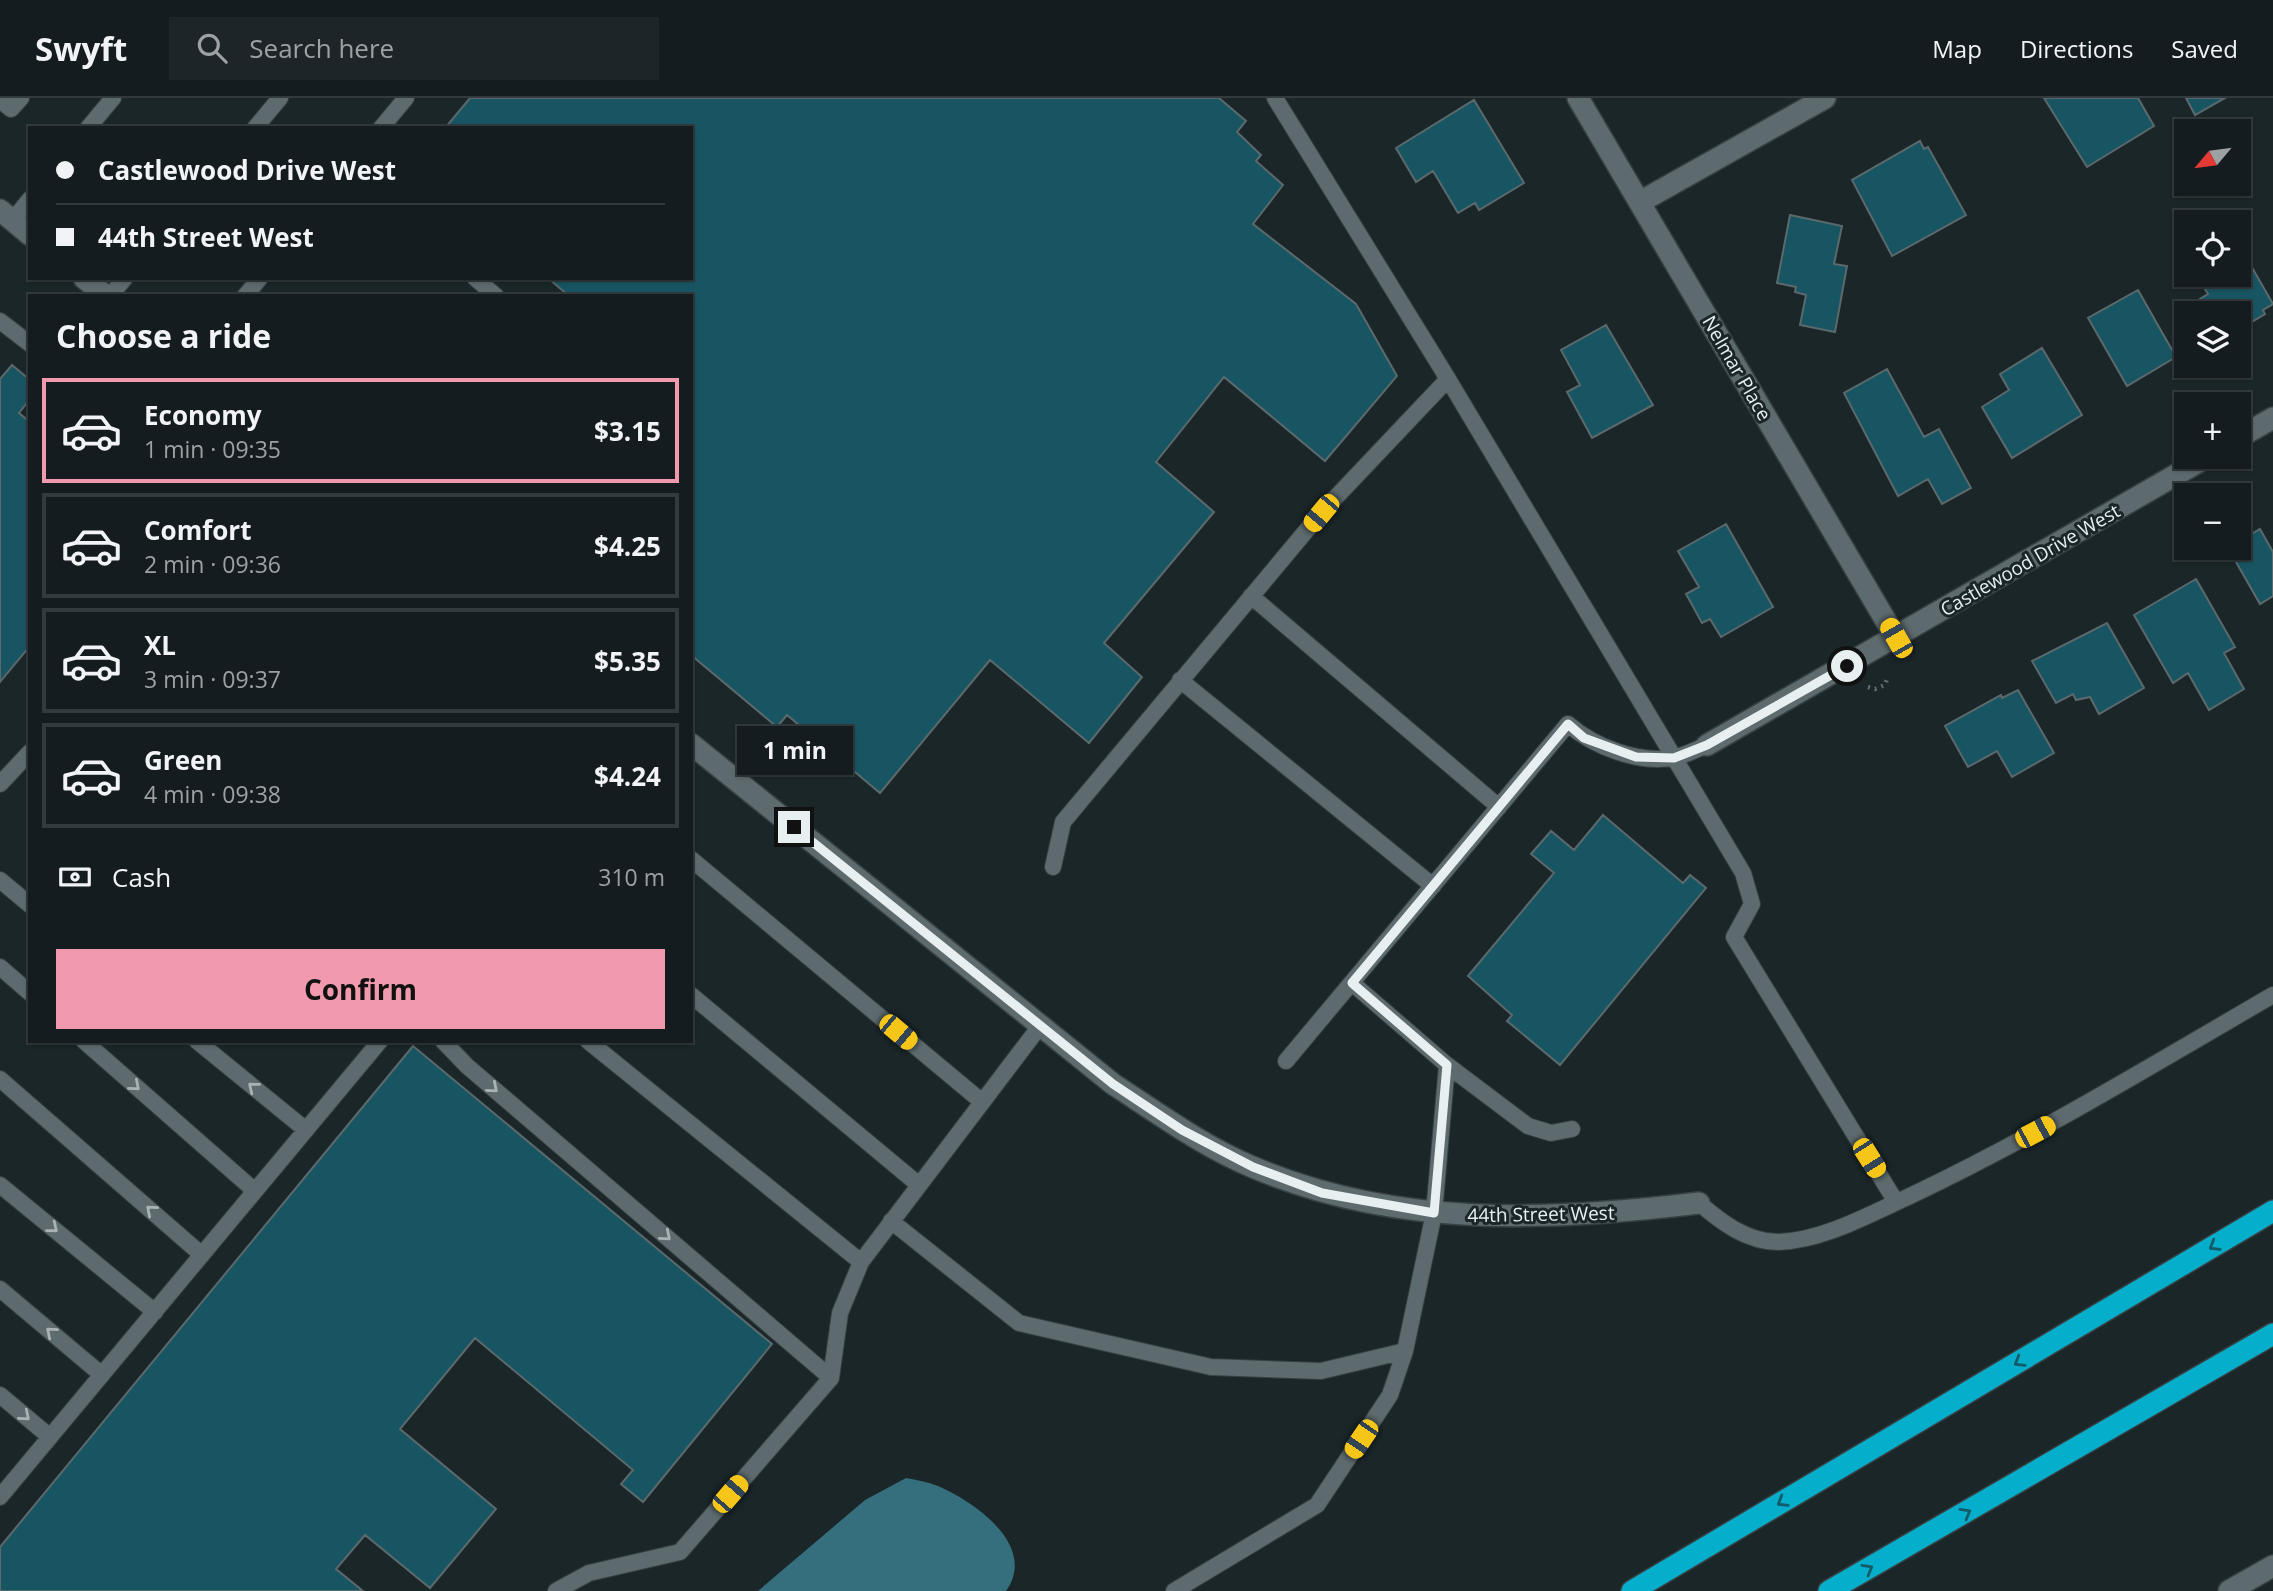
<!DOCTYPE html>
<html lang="en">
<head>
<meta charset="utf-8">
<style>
	:root { --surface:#141c1f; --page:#1d2528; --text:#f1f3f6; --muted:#9da1a4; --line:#333a3d; --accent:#f29aad }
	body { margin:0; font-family:"Open Sans",sans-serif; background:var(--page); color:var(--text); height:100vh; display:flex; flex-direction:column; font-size:26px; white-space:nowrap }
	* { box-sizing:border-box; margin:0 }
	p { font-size:23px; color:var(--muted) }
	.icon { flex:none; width:38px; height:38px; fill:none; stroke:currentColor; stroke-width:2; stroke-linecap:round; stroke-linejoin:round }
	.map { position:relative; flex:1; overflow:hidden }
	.side { position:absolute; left:28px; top:196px; width:665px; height:749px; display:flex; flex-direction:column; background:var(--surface); border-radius:0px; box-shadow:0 2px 5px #0004,0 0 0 2px var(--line) }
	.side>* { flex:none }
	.hud { position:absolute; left:28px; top:28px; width:665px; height:154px; border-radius:0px; box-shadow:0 2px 5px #0004,0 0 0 2px var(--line); display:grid; align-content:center; height:154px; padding:0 28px; background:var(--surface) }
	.needle { width:46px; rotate:241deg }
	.buttons { position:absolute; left:2174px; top:21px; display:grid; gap:14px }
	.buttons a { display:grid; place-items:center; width:77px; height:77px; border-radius:0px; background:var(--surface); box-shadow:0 2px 5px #0004,0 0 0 2px var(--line); font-size:35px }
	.end { position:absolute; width:32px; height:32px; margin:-16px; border:9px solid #e7eff1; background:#111; box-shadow:0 0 0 4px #111 }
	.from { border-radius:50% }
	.bubble { position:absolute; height:49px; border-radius:0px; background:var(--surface); box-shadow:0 2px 5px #0004,0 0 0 2px var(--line); font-size:23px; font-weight:700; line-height:49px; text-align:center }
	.car { position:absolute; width:21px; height:42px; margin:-21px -10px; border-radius:9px; box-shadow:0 0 5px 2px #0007; background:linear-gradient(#f5c518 24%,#345 0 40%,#f5c518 0 76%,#345 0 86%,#f5c518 0) }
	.hud b { display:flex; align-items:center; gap:24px; height:66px; font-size:26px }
	.hud b+b { border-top:2px solid var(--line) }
	.hud i { width:18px; height:18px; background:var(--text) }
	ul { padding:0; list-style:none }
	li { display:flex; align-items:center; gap:21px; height:105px; margin:0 14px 10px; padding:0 14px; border:4px solid var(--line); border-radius:0px }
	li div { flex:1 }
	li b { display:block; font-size:26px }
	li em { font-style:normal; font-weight:700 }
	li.current { border-color:var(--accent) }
	li>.icon { width:63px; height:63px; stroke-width:1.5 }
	h2 { padding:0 28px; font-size:32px; line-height:84px }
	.pay { display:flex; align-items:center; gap:18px; height:77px; padding:0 28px; font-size:26px }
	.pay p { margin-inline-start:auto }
	.button { display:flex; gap:14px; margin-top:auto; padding:14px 28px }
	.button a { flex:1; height:80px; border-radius:0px; background:var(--accent); color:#111; font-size:28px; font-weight:700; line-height:80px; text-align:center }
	header { display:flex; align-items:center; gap:42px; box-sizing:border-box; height:98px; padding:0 35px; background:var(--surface); border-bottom:2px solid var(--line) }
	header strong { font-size:33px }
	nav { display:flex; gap:38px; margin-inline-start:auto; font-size:24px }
	.search { width:490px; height:63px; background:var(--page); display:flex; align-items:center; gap:18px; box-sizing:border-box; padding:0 24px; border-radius:0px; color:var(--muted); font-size:26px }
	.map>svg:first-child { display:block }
</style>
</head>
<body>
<header>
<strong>Swyft</strong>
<div class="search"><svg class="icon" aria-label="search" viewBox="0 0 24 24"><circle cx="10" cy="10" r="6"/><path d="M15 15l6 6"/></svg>Search here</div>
<nav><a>Map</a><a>Directions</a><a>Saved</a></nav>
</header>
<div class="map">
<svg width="2273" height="1493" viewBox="0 0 2273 1493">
	<rect width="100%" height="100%" fill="#1b2629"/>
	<path fill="#356f7d" d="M906 1380C916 1382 928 1384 938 1388 975 1404 1038 1448 1006 1493H758L865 1402Z"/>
	<path fill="#185562" stroke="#5b696c" stroke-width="2" d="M470 0H1219L1246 23 1237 34 1261 57 1256 63 1283 87 1253 126 1356 206 1397 278 1325 363 1224 279 1156 364 1214 414 1104 545 1142 579 1089 645 990 562 880 695 787 617 777 629 691 557V198H569L548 180H691V30H445Z
		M2044 0H2138L2154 28 2087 69Z
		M2186 0H2225L2195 17Z
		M1474 2 1524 85 1479 112 1475 105 1458 115 1433 73 1416 84 1396 50Z
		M1920 43 1924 51 1928 49 1966 117 1892 158 1852 82Z
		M1790 117 1842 128 1834 166 1847 168 1835 234 1800 227 1806 197 1795 194 1796 189 1777 185Z
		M2238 145 2273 206 2263 212 2265 216 2238 232V215H2186V222L2180 213 2208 196 2196 177H2238Z
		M2138 192 2176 259 2127 288 2088 220Z
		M1606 227 1653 307 1592 340 1567 294 1580 287 1561 252Z
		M2042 250 2082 317 2012 360 1982 309 2009 292 2000 276Z
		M12 267 30 282V301L19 315 30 324V548L0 584V281Z
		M1887 271 1924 339 1939 331 1971 390 1942 406 1928 381 1898 398 1844 295Z
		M1726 426 1773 509 1721 539 1710 521 1702 525 1686 496 1699 489 1678 453Z
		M2260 431 2273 454V498L2260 506 2228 450H2238V444Z
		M2196 481 2235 549 2224 555 2244 591 2209 612 2188 575 2173 585 2134 517Z
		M2107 525 2144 590 2099 616 2090 599 2076 602 2073 596 2056 605 2032 563Z
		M2018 592 2054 655 2012 679 1997 653 1968 669 1945 628 2001 597 2002 600Z
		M1603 717 1683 785 1690 777 1706 790 1560 967 1507 923 1512 917 1468 878 1554 775 1531 756 1551 733 1574 752Z
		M413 948 772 1246 643 1404 621 1386 633 1372 475 1240 400 1331 496 1411 430 1490 365 1437 336 1471 363 1493H0V1449Z"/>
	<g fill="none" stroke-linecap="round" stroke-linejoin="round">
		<defs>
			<path id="service" d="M0 2 11 11 21 0
				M88 30 113 0
				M255 30 280 0
				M381 30 406 0
				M12 123 30 101
				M475 180 496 198
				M110 198 125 180
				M245 198 260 180
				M0 223 30 246
				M1448 281 1743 775 1752 806 1734 839 1896 1104
				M1251 498 1499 709
				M1180 582 1433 788
				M0 686 30 654
				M691 761 981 1003
				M1053 769 1063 724 1321 415 1448 281 1275 0
				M0 782 30 807
				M0 869 30 895
				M1352 885 1447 967 1528 1028 1551 1035 1572 1031
				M691 897 919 1087
				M84 943 255 1093
				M197 943 306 1032
				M443 943 467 968 831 1280
				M588 943 861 1164
				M1286 963 1568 626C1594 649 1641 667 1676 659 1686 657 1697 651 1707 647
				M0 981 202 1157
				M0 1087 155 1214
				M1699 1105C1721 1124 1747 1144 1778 1144 1823 1143 1872 1115 1912 1097 2036 1038 2154 966 2273 897
				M891 1123 1019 1225 1211 1269 1321 1273 1405 1253
				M0 1191 102 1277
				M0 1297 50 1339
				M0 1399 380 943
				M556 1493 589 1475 680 1454 831 1280 840 1215 861 1164 1040 928
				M1174 1493 1317 1407 1390 1297 1405 1253 1434 1115 1447 967"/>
			<path id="minor" d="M1578 0 1896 540
				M1640 104 1825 0
				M2238 340 2273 320
				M1707 647 2207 359
				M2229 1493 2273 1468"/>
			<path id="tertiary" d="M0 112 30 137
				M84 180 106 198
				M691 646 1113 986C1159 1016 1204 1049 1255 1070 1397 1130 1549 1123 1699 1105"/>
			<path id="motorway" d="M1632 1493 2273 1113
				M1829 1493 2273 1236"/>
		</defs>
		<use href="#service" stroke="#374043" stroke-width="18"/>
		<use href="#minor" stroke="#374043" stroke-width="24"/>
		<use href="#tertiary" stroke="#374043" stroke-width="24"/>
		<use href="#motorway" stroke="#374043" stroke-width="24"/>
		<path stroke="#636d70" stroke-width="4.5" stroke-dasharray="2 5" stroke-linecap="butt" d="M1868 589 1875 591 1885 587 1888 578"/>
		<use href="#service" stroke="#5d6a6e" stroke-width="16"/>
		<use href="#minor" stroke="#5d6a6e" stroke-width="21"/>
		<use href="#tertiary" stroke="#5d6a6e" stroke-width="21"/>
		<use href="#motorway" stroke="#05aecb" stroke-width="21"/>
	</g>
	<defs><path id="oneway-chevron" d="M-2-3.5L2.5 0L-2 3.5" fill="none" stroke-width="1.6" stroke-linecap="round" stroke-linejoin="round" transform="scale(1.75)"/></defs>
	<g stroke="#a9b3b6">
		<use href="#oneway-chevron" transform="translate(135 988) rotate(41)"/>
		<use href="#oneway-chevron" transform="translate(253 989) rotate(-141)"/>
		<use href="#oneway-chevron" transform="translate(493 990) rotate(41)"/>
		<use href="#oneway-chevron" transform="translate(151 1112) rotate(-139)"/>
		<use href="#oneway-chevron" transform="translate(53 1130) rotate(39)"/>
		<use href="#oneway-chevron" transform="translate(666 1138) rotate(41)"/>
		<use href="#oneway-chevron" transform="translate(51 1234) rotate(-140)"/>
		<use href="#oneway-chevron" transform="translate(25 1318) rotate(40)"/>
	</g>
	<g stroke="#125c6a">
		<use href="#oneway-chevron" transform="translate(2214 1148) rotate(149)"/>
		<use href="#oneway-chevron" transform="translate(2019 1264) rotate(149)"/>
		<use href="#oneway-chevron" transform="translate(1782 1404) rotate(149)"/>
		<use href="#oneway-chevron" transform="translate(1966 1415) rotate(-30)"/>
		<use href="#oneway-chevron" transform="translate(1868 1471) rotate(-30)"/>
	</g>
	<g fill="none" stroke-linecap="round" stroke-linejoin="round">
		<path stroke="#e7eff1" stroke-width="9" d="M794 729 1113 986 1182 1032 1253 1069 1322 1095 1434 1115 1447 967 1352 885 1568 626 1584 640 1636 659 1674 660 1707 647 1847 568"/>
	</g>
	<g text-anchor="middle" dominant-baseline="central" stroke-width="6" stroke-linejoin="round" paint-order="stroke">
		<g font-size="19" fill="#e7eff1" stroke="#1b2629">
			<text transform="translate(1737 270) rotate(60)">Nelmar Place</text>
			<text transform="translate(2030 462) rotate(-30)">Castlewood Drive West</text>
			<text transform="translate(1541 1116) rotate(-1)">44th Street West</text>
		</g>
	</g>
</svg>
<div class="buttons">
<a><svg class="needle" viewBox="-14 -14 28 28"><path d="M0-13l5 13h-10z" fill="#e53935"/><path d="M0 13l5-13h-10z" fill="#9da1a4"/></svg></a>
<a><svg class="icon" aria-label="locate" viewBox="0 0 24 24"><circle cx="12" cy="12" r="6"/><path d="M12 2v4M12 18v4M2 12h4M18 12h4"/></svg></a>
<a><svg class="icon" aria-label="layers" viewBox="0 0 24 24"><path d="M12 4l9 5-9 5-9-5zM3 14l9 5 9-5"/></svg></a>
<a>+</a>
<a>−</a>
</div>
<i class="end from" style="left:1847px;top:568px"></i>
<i class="end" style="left:794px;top:729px"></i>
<div class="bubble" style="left:737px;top:628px;width:116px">1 min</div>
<i class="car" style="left:1321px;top:415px;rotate:220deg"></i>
<i class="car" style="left:1896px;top:540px;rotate:330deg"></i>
<i class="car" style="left:898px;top:934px;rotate:130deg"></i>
<i class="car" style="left:2035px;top:1034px;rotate:62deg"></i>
<i class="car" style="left:1869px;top:1060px;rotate:148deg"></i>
<i class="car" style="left:1361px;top:1341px;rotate:214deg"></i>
<i class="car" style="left:730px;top:1396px;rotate:41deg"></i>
<div class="hud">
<b><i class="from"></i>Castlewood Drive West</b>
<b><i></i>44th Street West</b>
</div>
<section class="side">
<h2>Choose a ride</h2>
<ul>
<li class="current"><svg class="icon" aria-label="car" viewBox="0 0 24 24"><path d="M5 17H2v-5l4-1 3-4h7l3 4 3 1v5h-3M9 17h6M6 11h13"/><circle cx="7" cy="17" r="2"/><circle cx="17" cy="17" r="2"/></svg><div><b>Economy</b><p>1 min · 09:35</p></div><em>$3.15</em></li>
<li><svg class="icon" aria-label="car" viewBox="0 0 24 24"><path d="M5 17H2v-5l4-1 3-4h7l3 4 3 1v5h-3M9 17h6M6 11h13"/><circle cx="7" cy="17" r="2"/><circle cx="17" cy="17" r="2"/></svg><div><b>Comfort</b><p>2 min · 09:36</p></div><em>$4.25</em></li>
<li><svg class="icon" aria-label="car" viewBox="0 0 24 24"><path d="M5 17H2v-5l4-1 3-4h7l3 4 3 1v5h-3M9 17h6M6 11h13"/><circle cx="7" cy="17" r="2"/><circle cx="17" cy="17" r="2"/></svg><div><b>XL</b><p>3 min · 09:37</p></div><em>$5.35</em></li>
<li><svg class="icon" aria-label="car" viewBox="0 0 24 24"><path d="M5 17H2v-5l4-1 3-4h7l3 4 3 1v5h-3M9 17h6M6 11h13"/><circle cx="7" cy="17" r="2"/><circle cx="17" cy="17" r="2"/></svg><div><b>Green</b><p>4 min · 09:38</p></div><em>$4.24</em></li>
</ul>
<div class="pay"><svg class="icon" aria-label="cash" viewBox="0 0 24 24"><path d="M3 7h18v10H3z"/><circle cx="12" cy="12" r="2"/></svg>Cash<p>310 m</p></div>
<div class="button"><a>Confirm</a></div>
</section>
</div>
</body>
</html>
